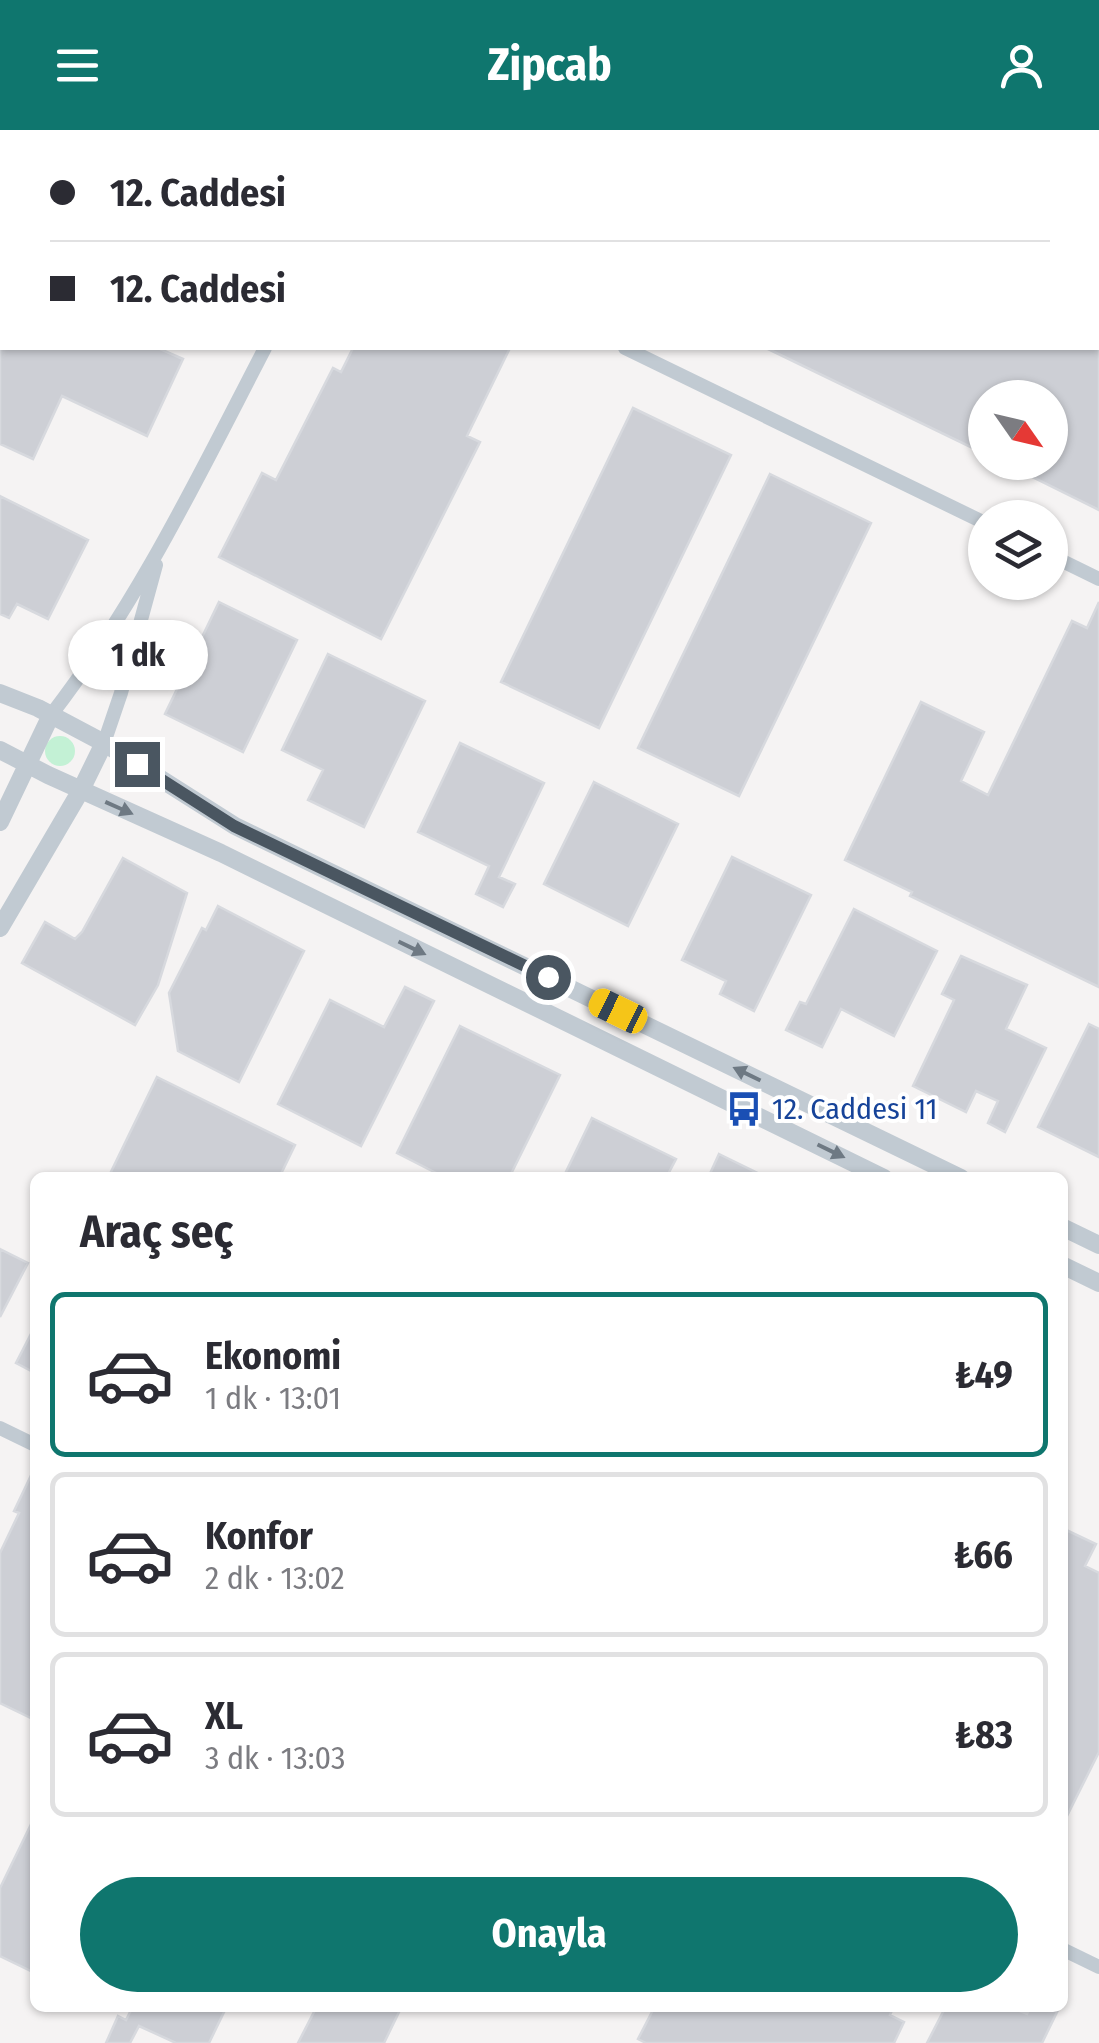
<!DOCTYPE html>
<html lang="tr">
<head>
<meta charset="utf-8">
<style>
	:root { --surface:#fff; --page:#f2f2f3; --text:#2b2b33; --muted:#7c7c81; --line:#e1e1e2; --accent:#0f766e }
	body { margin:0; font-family:"Fira Sans Condensed",sans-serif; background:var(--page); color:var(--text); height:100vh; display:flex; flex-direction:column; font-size:38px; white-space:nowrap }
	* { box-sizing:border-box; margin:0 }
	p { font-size:32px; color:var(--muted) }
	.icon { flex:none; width:55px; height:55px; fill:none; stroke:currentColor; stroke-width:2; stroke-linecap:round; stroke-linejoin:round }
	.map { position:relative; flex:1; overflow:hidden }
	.drawer { position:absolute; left:30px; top:1042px; width:1038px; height:840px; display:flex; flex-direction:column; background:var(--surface); border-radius:15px; box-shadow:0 2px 8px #0004 }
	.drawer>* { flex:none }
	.hud { position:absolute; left:0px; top:0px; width:1100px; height:220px; box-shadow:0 2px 8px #0004; display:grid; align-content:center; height:220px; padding:0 50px; background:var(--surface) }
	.needle { width:65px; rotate:124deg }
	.controls { position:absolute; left:968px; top:250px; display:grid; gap:20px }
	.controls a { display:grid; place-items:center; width:100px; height:100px; border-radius:50%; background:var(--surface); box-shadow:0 2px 8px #0004; font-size:50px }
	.end { position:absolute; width:45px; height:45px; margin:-22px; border:12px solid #4a5661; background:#fff; box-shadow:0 0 0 5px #fff }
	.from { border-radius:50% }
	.bubble { position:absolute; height:70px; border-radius:35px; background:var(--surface); box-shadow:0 2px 8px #0004; font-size:32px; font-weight:700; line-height:70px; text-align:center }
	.car { position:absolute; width:30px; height:60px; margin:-30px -15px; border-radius:12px; box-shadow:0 0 8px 2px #0007; background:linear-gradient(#f5c518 24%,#345 0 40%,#f5c518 0 76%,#345 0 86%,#f5c518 0) }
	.hud b { display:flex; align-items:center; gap:35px; height:95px; font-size:38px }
	.hud b+b { border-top:2px solid var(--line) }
	.hud i { width:25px; height:25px; background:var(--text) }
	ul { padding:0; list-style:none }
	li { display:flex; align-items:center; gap:30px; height:165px; margin:0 20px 15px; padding:0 30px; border:5px solid var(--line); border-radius:15px }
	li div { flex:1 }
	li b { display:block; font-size:38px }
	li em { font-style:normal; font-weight:700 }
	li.selected { border-color:var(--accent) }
	li>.icon { width:90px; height:90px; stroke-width:1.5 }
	h2 { padding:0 50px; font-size:45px; line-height:120px }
	.cta { display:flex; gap:20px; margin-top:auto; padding:20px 50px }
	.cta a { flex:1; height:115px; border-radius:60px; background:var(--accent); color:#fff; font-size:40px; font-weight:700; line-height:115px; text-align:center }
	header { display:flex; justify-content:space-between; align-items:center; height:130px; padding:0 50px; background:var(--accent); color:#fff; font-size:45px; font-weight:700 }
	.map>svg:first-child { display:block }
</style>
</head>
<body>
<header><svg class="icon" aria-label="menu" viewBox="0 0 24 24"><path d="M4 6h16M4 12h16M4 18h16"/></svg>Zipcab<svg class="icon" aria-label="person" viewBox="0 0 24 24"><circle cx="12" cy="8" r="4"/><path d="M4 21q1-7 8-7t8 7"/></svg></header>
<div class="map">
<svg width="1099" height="1913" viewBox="0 0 1099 1913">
	<rect width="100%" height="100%" fill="#f5f3f3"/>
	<path fill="#c3f1d5" d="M45 621a15 15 0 1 1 30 0a15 15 0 1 1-30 0Z"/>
	<path fill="#cdcfd5" stroke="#d7d9de" stroke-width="2.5" d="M0 218H158L183 229 147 306 62 266 33 329 0 314Z
		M353 218H510L467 306 480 312 381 509 219 427 262 343 276 350 333 238 341 242Z
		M766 218H1099V380L1002 332H1050V268H985V324Z
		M633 278 731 325 599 598 501 552Z
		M770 344 871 393 739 666 638 618Z
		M0 366 88 410 48 489 17 474 9 488 0 484Z
		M219 472 297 510 243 622 165 584Z
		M1099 472V857L910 766 912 762 845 730 921 572 984 602 961 651 988 665 1072 491 1087 498Z
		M328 524 425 571 364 697 308 670 323 640 282 620Z
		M460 613 544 653 499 747 515 754 503 777 476 764 489 736 418 702Z
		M594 652 678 694 628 796 544 754Z
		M732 727 811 765 754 881 720 864 726 851 682 830Z
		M123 728 187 763 158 855 135 895 22 833 45 792 75 809 82 802Z
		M218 776 304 821 239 952 178 921 169 863 202 798 206 800Z
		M854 779 937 821 894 906 841 879 822 917 786 900 800 872 806 874Z
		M961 826 1027 855 1006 899 1046 918 1005 1002 988 993 998 971 976 961 966 982 913 956 954 870 942 864Z
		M405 857 434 871 361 1016 278 974 330 870 384 897Z
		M1089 894 1099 899V1027L1038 997Z
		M460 896 560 945 509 1048H446L397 1023Z
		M157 947 295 1015 279 1048H108Z
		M592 988 676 1029 666 1048H563Z
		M719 1024 768 1048H708Z
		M0 1119 28 1133 0 1187Z
		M35 1196V1243L16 1233Z
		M35 1337V1590L0 1573V1423L19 1383 14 1381Z
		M1062 1398 1096 1414 1085 1436 1099 1443V1622L1062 1696Z
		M35 1686V1843L0 1826V1758Z
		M132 1878H226L209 1913H176L139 1896 130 1913H106L118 1886 126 1890Z
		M316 1878H401L384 1913H298Z
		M654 1878H893L890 1885 904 1892 894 1913H646L638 1909Z
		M945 1878H1013L1027 1884 1030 1878H1059L1042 1913H927Z"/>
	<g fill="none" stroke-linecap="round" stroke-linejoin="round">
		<path stroke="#c1cad2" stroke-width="14" d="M375 2 376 0
			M625 218 985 393
			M1050 425 1099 449
			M51 585C138 473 200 343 265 218
			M104 613 121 563 156 435
			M0 1298 35 1315
			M1062 1819 1099 1837"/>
		<path stroke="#c1cad2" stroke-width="18" d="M0 563 38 578 104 613 235 696 961 1048
			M0 620 48 645 221 723 884 1048
			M0 692 51 585
			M0 798 81 660 104 613
			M1062 1097 1099 1115
			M1062 1135 1099 1153"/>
	</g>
	<defs><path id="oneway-solid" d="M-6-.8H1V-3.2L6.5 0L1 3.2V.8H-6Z" transform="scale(2.5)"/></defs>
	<g fill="#6e7983">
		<use href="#oneway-solid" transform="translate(119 678) rotate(24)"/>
		<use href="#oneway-solid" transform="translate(412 818) rotate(26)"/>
		<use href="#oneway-solid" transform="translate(747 944) rotate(-154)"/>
		<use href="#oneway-solid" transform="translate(831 1021) rotate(26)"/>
	</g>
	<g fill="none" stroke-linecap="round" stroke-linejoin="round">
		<path stroke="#4a5661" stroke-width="12" d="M137 634 234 696 548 847"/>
	</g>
	<defs>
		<symbol id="bus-bare" viewBox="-9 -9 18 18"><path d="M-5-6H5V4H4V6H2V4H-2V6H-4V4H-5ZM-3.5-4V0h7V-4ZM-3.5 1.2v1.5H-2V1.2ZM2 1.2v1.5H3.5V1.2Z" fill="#1a4fb4" stroke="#fff" stroke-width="2.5" paint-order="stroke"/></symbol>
	</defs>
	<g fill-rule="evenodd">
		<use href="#bus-bare" x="719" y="954" width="50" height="50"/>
	</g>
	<g text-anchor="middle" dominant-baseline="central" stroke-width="8" stroke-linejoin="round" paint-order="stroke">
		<g font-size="30" fill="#164399" stroke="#fff" text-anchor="start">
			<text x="772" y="979">12. Caddesi 11</text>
		</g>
	</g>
</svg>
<div class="controls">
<a><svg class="needle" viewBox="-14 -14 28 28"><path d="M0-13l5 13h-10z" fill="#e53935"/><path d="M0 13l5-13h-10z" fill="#7c7c81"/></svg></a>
<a><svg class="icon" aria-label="layers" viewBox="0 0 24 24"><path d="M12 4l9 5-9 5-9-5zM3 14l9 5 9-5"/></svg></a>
</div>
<i class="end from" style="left:548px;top:847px"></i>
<i class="end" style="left:137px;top:634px"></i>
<div class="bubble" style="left:68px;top:490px;width:140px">1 dk</div>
<i class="car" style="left:618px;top:881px;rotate:296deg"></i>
<div class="hud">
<b><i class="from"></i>12. Caddesi</b>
<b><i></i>12. Caddesi</b>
</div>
<section class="drawer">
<h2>Araç seç</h2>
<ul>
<li class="selected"><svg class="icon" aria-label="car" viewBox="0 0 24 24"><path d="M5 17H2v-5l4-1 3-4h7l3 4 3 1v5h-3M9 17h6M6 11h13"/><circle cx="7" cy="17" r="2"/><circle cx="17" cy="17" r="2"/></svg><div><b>Ekonomi</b><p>1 dk · 13:01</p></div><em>₺49</em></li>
<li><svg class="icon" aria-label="car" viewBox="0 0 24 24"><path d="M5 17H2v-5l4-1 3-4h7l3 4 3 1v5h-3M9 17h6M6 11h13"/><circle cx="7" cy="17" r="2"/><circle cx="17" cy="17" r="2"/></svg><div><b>Konfor</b><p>2 dk · 13:02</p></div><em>₺66</em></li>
<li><svg class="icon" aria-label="car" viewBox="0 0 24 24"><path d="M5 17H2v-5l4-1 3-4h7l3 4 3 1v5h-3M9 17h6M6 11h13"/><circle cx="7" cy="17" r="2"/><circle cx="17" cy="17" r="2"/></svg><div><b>XL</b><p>3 dk · 13:03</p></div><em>₺83</em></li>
</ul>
<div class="cta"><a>Onayla</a></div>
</section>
</div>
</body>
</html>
